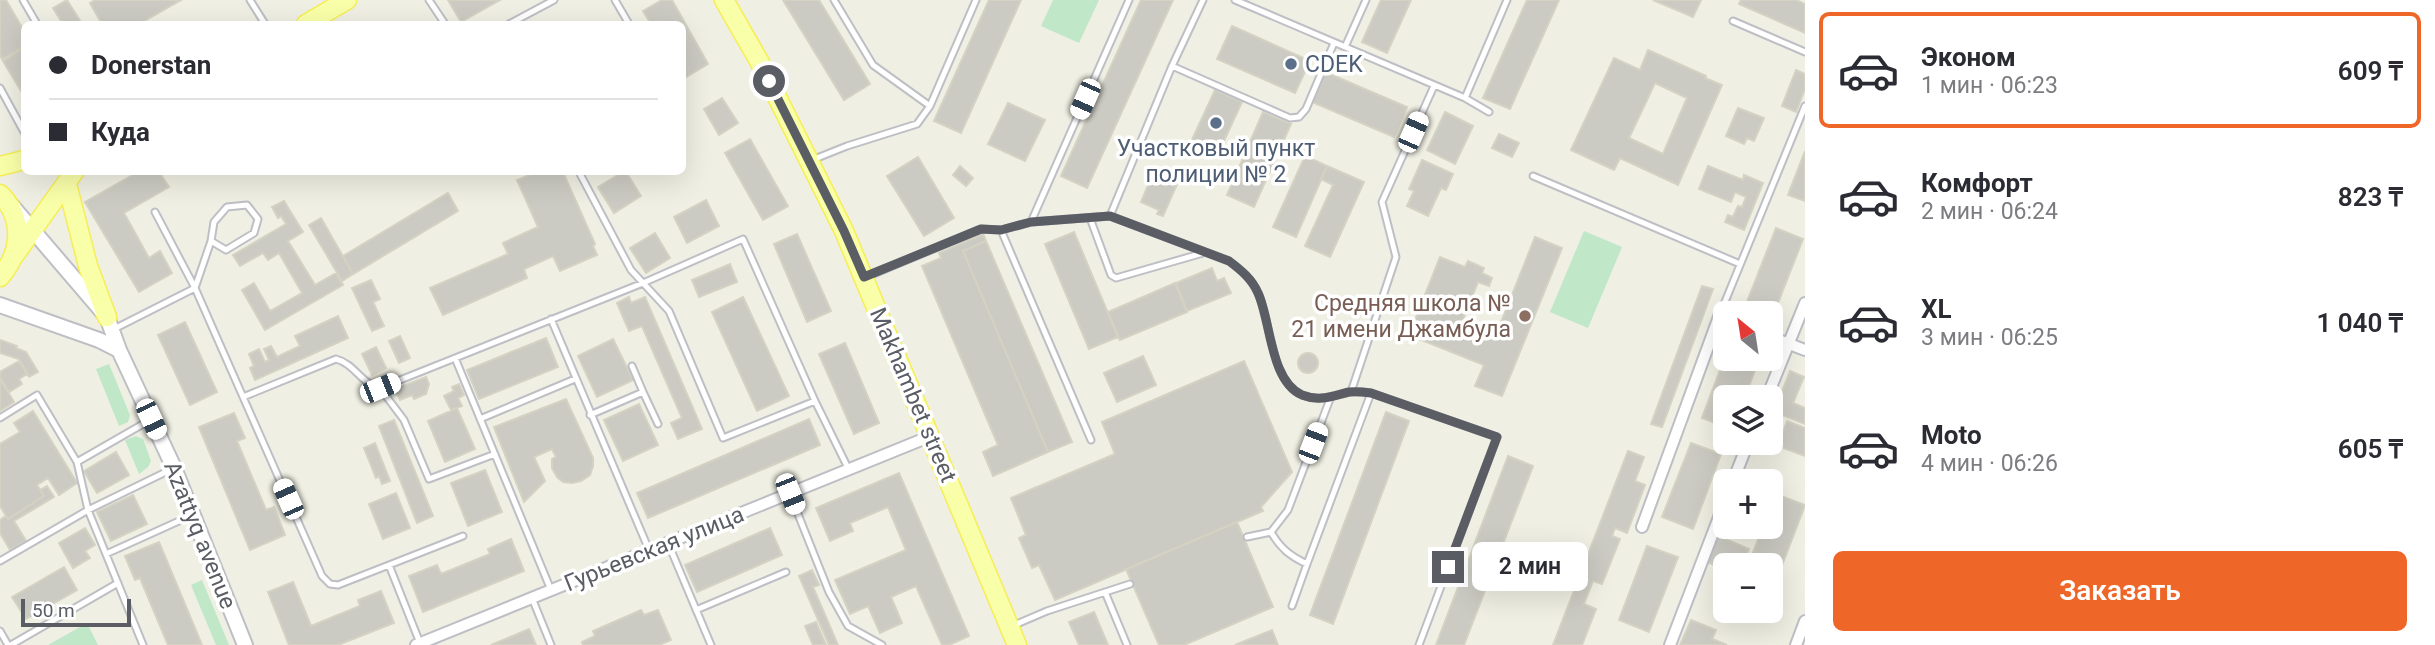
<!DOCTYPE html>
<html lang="ru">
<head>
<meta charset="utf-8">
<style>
	:root { --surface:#fff; --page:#f2f2f3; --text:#2b2b33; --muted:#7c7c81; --line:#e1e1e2; --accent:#ef6629 }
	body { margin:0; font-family:Roboto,sans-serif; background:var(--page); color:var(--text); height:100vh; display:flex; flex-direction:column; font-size:26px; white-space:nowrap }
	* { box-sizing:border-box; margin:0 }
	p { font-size:23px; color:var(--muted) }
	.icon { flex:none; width:38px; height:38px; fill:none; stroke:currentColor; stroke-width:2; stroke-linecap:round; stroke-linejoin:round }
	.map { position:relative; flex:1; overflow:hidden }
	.drawer { display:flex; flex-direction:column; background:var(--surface); width:630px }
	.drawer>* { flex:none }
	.guide { position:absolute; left:21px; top:21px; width:665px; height:154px; border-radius:10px; box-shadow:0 7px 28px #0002; display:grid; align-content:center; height:154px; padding:0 28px; background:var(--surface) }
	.needle { width:46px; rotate:330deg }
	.controls { position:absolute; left:1713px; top:301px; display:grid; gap:14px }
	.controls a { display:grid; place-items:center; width:70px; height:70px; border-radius:10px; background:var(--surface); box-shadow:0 7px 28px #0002; font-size:35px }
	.scale { position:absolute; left:21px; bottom:18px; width:110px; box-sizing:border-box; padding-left:7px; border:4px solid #5b5d65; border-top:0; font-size:19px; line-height:24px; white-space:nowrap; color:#5b5d65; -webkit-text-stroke:5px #fff; paint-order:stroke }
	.end { position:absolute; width:32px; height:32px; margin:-16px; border:9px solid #5b5d65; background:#fff; box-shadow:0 0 0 4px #fff }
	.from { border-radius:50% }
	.bubble { position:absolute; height:49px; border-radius:10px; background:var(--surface); box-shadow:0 7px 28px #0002; font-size:23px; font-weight:600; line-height:49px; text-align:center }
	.car { position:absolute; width:21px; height:42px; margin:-21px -10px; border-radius:9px; box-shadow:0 0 5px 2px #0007; background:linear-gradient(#fff 24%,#345 0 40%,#fff 0 76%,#345 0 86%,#fff 0) }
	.guide b { display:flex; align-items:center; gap:24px; height:66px; font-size:26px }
	.guide b+b { border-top:2px solid var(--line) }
	.guide i { width:18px; height:18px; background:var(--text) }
	ul { padding:12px 0 0; list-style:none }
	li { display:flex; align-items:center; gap:21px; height:116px; margin:0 14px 10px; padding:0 14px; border:4px solid transparent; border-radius:10px }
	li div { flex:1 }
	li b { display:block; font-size:26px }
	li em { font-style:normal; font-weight:600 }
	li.on { border-color:var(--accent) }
	li>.icon { width:63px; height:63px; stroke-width:1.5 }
	.action { display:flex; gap:14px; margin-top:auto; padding:14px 28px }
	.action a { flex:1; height:80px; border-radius:10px; background:var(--accent); color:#fff; font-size:28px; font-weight:600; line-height:80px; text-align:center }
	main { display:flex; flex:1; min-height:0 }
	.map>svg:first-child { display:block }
</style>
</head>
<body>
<main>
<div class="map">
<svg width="1805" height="645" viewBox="0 0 1805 645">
	<rect width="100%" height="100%" fill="#efefe3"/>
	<path fill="#bfe7c8" d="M1053 0H1099L1079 43 1041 26Z
		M1584 231 1622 247 1588 328 1550 312Z
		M109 364 130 415 128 422 119 426 96 369Z
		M136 436 143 439 151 461 148 467 139 474 125 440Z
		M202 580 229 645H216L191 585Z
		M87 623 98 645H48Z"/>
	<path fill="#cccbc3" stroke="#d4d2c2" stroke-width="2" fill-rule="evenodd" d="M0 0H6L24 31V46L2 59 0 55Z
		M67 0 82 24H63L53 8Z
		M95 0H181L139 24H102L90 3Z
		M448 0H500L461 22Z
		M662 0H672L708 64 683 79 682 24H651L643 11Z
		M783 0H819L870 84 844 100Z
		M989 0H1021L961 133 934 121Z
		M1141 0H1173L1087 188 1061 176Z
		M1381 0H1411L1387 53 1362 42Z
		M1527 0H1559L1510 109 1483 98Z
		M1653 0H1701L1693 17Z
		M1741 0H1796L1805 4V33L1739 4Z
		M1232 26 1310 61 1295 93 1217 59Z
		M24 48V96L3 61Z
		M1648 50 1706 76 1705 78 1722 85 1678 185 1620 158 1614 170 1571 150 1614 58 1640 70ZM1655 83 1687 98 1663 154 1629 138Z
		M1796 70 1805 74V89L1796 112 1782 106Z
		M1325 72 1407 107 1394 137 1312 102Z
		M1215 90 1242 102 1217 156 1190 144Z
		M722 98 738 123 719 135 704 109Z
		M1008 103 1045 120 1025 161 988 144Z
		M1738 108 1764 118 1754 141 1747 138 1744 144 1726 136Z
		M1263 112 1291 124 1254 207 1227 195Z
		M1445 112 1473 126 1455 164 1427 150Z
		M1499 134 1519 143 1512 157 1492 148Z
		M750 139 788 206 763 220 725 153Z
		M1805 151V201L1788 195Z
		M1305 156 1327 166 1296 237 1273 227Z
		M918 157 954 218 924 236 887 176Z
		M1422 160 1453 174 1446 190 1441 188 1428 216 1407 206 1414 191 1409 189Z
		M960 166 973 178 966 186 953 175Z
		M1327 166 1364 182 1330 257 1305 246 1333 185 1321 179Z
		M1708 166 1743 180 1744 175 1763 183 1744 230 1725 222 1728 215 1733 217 1738 206 1742 207 1746 197 1735 192 1731 202 1699 189Z
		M1154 171 1178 182 1163 216 1157 214 1159 210 1141 202Z
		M138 172H159L169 187 124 213 149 258 160 251 172 273 139 292 85 202Z
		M537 172H563L595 244 593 246 597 255 560 271 553 256 524 269 527 278 443 315 430 288 508 254 503 243 538 227 517 180Z
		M623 172H626L641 196 614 213 598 187Z
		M448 193 458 211 353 274 343 256Z
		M706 200 719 226 687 243 674 217Z
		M284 201 303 232 288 241 315 285 336 273 343 285 265 330 242 290 254 283 270 311 302 293 279 253 268 260 263 253 240 266 233 255 286 224 281 216 278 218 272 207Z
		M321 218 353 274 342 281 309 225Z
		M1776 228 1803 239 1772 318 1771 313H1760L1745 307Z
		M1074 232 1118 337 1089 349 1045 244Z
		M655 233 670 258 646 273 630 248Z
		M797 234 831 311 807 322 774 244Z
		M983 234 986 241 963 251 1048 452 993 476 983 452 998 445 922 266 941 258 939 253Z
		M1535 237 1562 248 1502 396 1475 386 1484 365 1409 335 1440 257 1465 267 1468 261 1484 268 1482 273 1492 278 1489 286 1478 282 1462 322 1496 335Z
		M986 241 1072 442 1048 452 963 251Z
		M730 264 737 282 699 297 692 280Z
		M1212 268 1217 281 1224 278 1231 293 1187 311 1176 283Z
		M371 280 380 299 373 302 384 326 372 331 352 288Z
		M1175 283 1187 312 1120 340 1108 312Z
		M1702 286 1713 289 1662 427 1651 424Z
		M629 297 631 303 645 297 702 429 678 439 671 423 682 418 642 326 629 331 617 303Z
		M743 297 789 396 757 411 712 312Z
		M338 316 348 338 255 380 250 368 254 366 249 354 259 349 265 362 269 360 264 349 271 346 277 357 300 346 295 336Z
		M185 322 217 392 190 405 158 335Z
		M400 336 410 358 399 363 389 341Z
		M546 338 558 367 479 399 467 370Z
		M613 339 633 380 597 397 578 356Z
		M0 340 17 346 16 348 26 352 38 372 29 377 19 359 0 353Z
		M845 343 879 423 854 434 819 354Z
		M376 347 386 368 372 375 362 354Z
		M1298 363a10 10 0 1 1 20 0a10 10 0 1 1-20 0Z
		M1726 354V359H1759L1745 397H1726V427L1702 418Z
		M1143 356 1156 385 1117 402 1104 373Z
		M19 361 27 374 19 379 22 384 9 392 0 377V372Z
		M1244 361 1292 472 1261 507 1263 511 1055 600 1039 565 1032 568 1019 538 1026 535 1011 498 1115 454 1102 422Z
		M1790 371 1804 377 1793 403 1805 408V424L1774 412Z
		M426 377 429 384 426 394 414 399 412 395 400 400 395 389Z
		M0 379 14 402 0 411Z
		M459 384 464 395 458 398 462 406 451 410 444 396 454 391 452 387Z
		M566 399 593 458V466L590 475 581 481 572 483 563 482 557 477 552 468V459L556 457 552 449 534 457 545 481 524 502 494 427Z
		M639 404 658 445 623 461 604 420Z
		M457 408 475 449 445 462 428 421Z
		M33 411 77 483 59 495 48 478 37 485 44 496 8 519 0 506V444L20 432 14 423Z
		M1386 412 1409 421 1333 624 1310 615Z
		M234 413 245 438 237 441 266 510 274 507 285 535 250 550 199 427Z
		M809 419 820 445 648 518 637 493Z
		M394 420 433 516 417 523 379 426Z
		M1787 421 1805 428V456L1778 446Z
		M375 443 390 481 382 484 379 476 376 478 364 448Z
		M1691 443 1721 454 1693 529 1662 517Z
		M1628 451 1644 457 1635 481 1645 485 1627 533 1615 528 1612 536 1620 539 1602 584 1593 581 1584 604 1596 609 1582 645H1553Z
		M116 452 129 475 97 493 84 471Z
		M1508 456 1533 466 1464 645H1436Z
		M485 470 502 512 468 526 451 483Z
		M899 473 969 636 949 645H942L916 586 891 597 902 623 880 633 868 606 850 614 835 580 906 550 888 507 850 523 853 531 830 541 816 508Z
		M47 486 54 497 14 521 26 541 10 550 0 533V520L6 516 8 519 44 496 40 490Z
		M396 493 410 528 383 539 369 504Z
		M1776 494 1805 505 1776 581 1771 579V565H1748L1763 527H1771V506Z
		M133 495 147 524 111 541 97 512Z
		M1237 522 1273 607 1184 645H1159L1126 569Z
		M85 528 95 545 85 551 90 558 73 568 59 543Z
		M770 528 782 555 697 592 685 565Z
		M1718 536 1749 549 1743 565H1726V570L1707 562Z
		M511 539 524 571 423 612 409 576 437 565 441 574 490 554 488 549Z
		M159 542 202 645H168L140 578 135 580 125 556Z
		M1647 546 1678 557 1649 632 1619 620Z
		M64 567 77 590 26 619 12 597Z
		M812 570 819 585 813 587 838 645H829L799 576Z
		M293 582 311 626 360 606 358 600 381 591 394 623 338 645H289L268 592Z
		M641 610 644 615 658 610 671 640 659 645H583L582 642 595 636 593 631Z
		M1094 612 1108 645H1079L1069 622Z
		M1691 620 1716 630 1712 639 1727 645H1680Z
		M816 622 826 645H813L805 626Z
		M529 629 536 645H491Z
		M1272 630 1278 645H1235Z"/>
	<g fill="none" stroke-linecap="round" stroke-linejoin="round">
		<defs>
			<path id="service" d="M23 0 37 24
				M250 0 265 24
				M429 0 445 24
				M615 0 629 24
				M1235 0 1465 98 1507 0
				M1733 21 1805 52
				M509 24 554 0
				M1345 47 1366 0
				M1172 66 1290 118 1299 117 1306 109 1334 43
				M0 88 24 132
				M1465 98 1489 112
				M930 106 976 0
				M812 160 847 146 917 124 930 106 873 65 834 0
				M579 172 631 270 669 311 723 438 815 401
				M1533 176 1740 264
				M1110 216 1172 66 1203 0
				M1090 218 1111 275 1116 278 1203 253
				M1031 222 1129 0
				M1001 230 1091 440
				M211 241 226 250 254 233 258 219 247 205 227 207 214 222 211 241 195 288 322 576 330 584 338 585 463 536
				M866 277 981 229 1001 230 1031 222 1110 216 1229 261C1241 270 1252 279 1258 293 1271 321 1270 381 1302 395 1319 402 1333 396 1349 392 1356 391 1364 392 1371 393L1497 437 1419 645
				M1720 314 1805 106
				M551 319 649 550
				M112 330 195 288 155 212
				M455 358 551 590
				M380 388 404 420 429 479 495 454
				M643 392 658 424
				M1351 392 1396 257 1382 202 1434 86
				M243 397 336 359C355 364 361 384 380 388L643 283 743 239 815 401 849 470
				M590 415 643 392 632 366
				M0 418 37 395 77 462 88 510 143 645
				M480 419 575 379
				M77 462 150 420
				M790 494 829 592 848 626 882 645
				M1271 532 1288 510 1330 399
				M1247 537 1271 532C1280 548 1290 556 1307 564L1371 393
				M668 543 711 645
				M106 554 190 516
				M0 561 88 510 174 468
				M389 565 420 643
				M1105 592 1127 645
				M532 598 551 645
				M1292 606 1307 564
				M696 610 786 572
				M1012 626 1047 611 1130 584
				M0 631 8 645
				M11 645 118 583"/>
			<path id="minor" d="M1771 337 1805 350
				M1767 397 1805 303
				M1733 481 1748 443
				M1642 527 1720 314 1726 317
				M416 645 931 436
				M1670 645 1726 499
				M1796 645 1805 621"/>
			<path id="tertiary" d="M12 206 107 317 119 350 174 468 245 645
				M0 305 99 340 119 350"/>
			<path id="primary" d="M724 0 759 61 844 231 1017 645
				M306 24 347 0
				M0 166 24 160
				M67 184 88 266 107 317
				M0 194C24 218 22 252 0 277
				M14 256 74 172"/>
		</defs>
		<use href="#service" stroke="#bdbfc5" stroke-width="9"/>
		<use href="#minor" stroke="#bdbfc5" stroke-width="14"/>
		<use href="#tertiary" stroke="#bdbfc5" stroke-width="18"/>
		<use href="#primary" stroke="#f6ee55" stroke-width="21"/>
		<use href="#service" stroke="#fff" stroke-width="5"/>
		<use href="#minor" stroke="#fff" stroke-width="10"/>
		<use href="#tertiary" stroke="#fff" stroke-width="14"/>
		<use href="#primary" stroke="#f9ffa8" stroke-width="18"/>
	</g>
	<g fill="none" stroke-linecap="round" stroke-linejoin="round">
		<path stroke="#5b5d65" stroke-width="9" d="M769 81 844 231 864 277 981 229 1001 230 1031 222 1110 216 1229 261C1241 270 1252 279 1258 293 1271 321 1270 381 1302 395 1320 402 1332 396 1349 392 1356 391 1364 392 1371 393L1497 437 1448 567"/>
	</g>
	<g fill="#5c6f8a" stroke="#fff" stroke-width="2.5">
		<circle cx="1291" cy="64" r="7"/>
		<circle cx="1216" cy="123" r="7"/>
	</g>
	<circle fill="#8d6e63" stroke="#fff" stroke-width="2.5" cx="1525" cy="316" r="7"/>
	<g text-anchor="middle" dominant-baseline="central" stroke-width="7" stroke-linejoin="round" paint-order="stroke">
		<g font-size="23" fill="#4e5e75" stroke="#fff" text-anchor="start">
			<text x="1305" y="64">CDEK</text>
			<text x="1216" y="148" text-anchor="middle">Участковый пункт<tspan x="1216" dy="26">полиции № 2</tspan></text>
		</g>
		<g font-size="23" fill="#785e54" stroke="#fff" text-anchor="end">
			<text x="1511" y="303">Средняя школа №<tspan x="1511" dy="26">21 имени Джамбула</tspan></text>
		</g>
		<g font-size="23" fill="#5b5d65" stroke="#fff">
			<text transform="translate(913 395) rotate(67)">Makhambet street</text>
			<text transform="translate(200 535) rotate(68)">Azattyq avenue</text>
			<text transform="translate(654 549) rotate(-22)">Гурьевская улица</text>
		</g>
	</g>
</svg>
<div class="controls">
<a><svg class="needle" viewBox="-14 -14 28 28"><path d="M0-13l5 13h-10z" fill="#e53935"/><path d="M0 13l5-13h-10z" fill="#7c7c81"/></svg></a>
<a><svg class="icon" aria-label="layers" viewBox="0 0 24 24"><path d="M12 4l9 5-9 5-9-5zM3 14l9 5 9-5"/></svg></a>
<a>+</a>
<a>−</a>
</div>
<div class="scale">50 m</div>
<i class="end from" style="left:769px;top:81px"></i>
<i class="end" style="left:1448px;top:567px"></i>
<div class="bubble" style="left:1472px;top:542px;width:116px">2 мин</div>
<i class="car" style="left:1085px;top:99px;rotate:204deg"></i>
<i class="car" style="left:1413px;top:132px;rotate:24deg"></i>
<i class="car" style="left:380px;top:388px;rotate:68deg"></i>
<i class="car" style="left:151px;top:419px;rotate:155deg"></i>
<i class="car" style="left:1313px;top:443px;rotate:21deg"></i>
<i class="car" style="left:790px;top:494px;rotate:158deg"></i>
<i class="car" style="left:288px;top:499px;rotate:336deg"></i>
<div class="guide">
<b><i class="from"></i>Donerstan</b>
<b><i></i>Куда</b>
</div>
</div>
<section class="drawer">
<ul>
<li class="on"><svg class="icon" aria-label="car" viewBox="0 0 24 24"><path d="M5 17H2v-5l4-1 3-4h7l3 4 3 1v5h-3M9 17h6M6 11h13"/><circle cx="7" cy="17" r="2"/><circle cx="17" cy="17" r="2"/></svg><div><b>Эконом</b><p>1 мин · 06:23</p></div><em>609 ₸</em></li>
<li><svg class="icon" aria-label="car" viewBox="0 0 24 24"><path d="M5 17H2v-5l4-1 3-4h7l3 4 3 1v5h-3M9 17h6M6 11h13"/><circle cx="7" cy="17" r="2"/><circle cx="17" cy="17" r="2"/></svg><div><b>Комфорт</b><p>2 мин · 06:24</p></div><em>823 ₸</em></li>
<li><svg class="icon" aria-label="car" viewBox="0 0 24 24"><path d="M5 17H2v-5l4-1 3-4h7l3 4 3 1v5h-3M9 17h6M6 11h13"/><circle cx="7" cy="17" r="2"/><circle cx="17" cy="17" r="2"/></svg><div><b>XL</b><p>3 мин · 06:25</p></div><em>1 040 ₸</em></li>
<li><svg class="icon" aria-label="car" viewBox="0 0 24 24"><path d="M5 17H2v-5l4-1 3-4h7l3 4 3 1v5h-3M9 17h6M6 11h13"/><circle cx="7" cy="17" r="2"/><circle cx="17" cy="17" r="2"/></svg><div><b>Moto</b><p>4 мин · 06:26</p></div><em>605 ₸</em></li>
</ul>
<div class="action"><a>Заказать</a></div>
</section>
</main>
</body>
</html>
